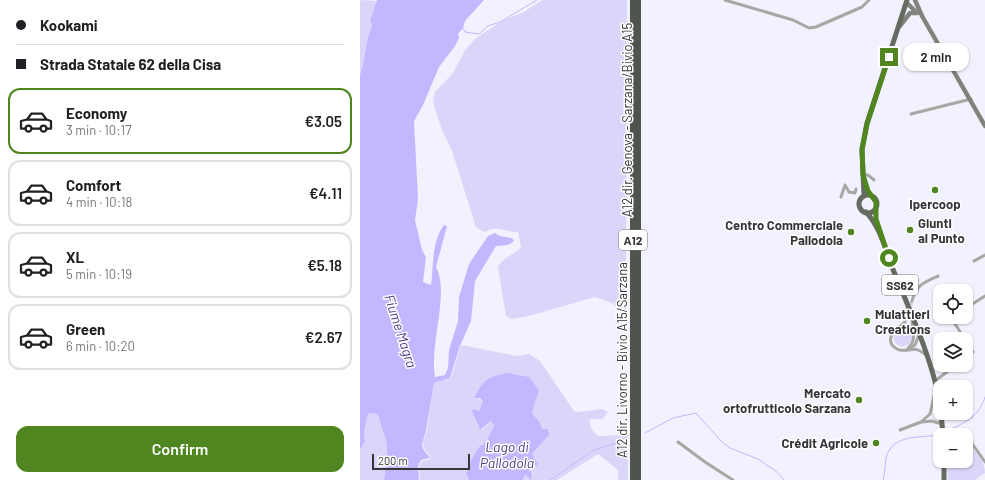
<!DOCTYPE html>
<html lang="en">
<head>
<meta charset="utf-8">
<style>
	:root { --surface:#fff; --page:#f6f6f6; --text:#202124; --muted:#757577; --line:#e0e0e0; --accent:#4f861f }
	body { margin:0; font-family:Barlow,sans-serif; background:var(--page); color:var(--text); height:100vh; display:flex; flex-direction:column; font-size:15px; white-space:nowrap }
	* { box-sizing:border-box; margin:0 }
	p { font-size:13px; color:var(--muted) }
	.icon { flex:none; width:22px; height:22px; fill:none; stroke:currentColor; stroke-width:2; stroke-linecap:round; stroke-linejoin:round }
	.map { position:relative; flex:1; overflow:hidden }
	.details { display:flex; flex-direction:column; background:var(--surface); width:360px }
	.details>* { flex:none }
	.banner { display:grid; align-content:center; height:88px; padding:0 16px; background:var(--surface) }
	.buttons { position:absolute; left:573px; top:284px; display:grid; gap:8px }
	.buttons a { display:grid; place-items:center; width:40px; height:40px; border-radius:8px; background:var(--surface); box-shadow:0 1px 3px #0004; font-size:20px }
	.scale { position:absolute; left:12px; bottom:10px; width:98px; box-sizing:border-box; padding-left:4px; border:2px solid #36353a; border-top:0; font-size:11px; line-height:14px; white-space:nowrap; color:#36353a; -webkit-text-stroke:3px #fff; paint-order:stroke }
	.end { position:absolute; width:18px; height:18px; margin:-9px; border:5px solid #4f861f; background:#fff; box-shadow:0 0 0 2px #fff }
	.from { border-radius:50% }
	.bubble { position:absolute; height:28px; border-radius:12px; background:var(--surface); box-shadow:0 1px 3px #0004; font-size:13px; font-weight:600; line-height:28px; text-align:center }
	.banner b { display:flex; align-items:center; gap:14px; height:38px; font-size:15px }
	.banner b+b { border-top:1px solid var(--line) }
	.banner i { width:10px; height:10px; background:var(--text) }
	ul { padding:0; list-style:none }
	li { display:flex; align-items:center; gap:12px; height:66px; margin:0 8px 6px; padding:0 8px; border:2px solid var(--line); border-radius:12px }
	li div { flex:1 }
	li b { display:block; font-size:15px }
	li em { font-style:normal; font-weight:600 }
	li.active { border-color:var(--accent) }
	li>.icon { width:36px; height:36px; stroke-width:1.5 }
	.primary-button { display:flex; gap:8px; margin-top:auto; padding:8px 16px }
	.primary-button a { flex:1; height:46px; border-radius:12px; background:var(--accent); color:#fff; font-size:16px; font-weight:600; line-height:46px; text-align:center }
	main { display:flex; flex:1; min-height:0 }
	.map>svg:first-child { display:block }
</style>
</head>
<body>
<main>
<section class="details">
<div class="banner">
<b><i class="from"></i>Kookami</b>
<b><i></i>Strada Statale 62 della Cisa</b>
</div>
<ul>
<li class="active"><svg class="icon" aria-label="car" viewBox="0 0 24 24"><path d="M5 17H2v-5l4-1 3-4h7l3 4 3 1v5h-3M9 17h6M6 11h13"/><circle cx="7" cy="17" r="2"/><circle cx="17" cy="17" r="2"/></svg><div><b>Economy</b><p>3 min · 10:17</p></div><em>€3.05</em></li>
<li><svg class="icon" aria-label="car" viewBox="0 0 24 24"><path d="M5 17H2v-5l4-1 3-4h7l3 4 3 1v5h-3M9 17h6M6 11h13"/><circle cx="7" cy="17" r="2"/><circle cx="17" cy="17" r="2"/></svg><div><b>Comfort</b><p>4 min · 10:18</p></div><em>€4.11</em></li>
<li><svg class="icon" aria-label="car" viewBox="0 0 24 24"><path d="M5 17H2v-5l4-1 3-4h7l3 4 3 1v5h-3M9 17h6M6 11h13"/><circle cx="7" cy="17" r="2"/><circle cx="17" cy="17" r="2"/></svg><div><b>XL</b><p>5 min · 10:19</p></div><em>€5.18</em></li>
<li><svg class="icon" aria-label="car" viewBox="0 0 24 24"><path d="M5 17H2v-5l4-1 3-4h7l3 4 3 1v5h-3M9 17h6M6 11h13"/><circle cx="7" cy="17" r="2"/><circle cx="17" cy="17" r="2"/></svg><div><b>Green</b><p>6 min · 10:20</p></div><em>€2.67</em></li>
</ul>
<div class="primary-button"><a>Confirm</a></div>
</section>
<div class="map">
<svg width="625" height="480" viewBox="0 0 625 480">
	<rect width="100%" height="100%" fill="#f2f1fe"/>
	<path fill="#dad6fa" d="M0 0 17 1 10 21 12 24C5 40 6 58 0 75Z
		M182 0H267L266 310 264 312 250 302 235 297 169 316 151 319 146 316 138 267C143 257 154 255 161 247L158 232C150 233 142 228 134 229 130 229 128 231 124 232L116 227 92 151 82 130 75 109 73 101 75 92 93 73 105 50 116 38 142 21 164 12Z
		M547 323 552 338 549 344 542 347 536 344 533 338 537 331Z
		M101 345 157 356 169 354 180 361 214 411 217 412 243 409 248 412 243 419H230C229 426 233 433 239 436L268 435V480H258V470L238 454 197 480H163L165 474 170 473 168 468 170 462 176 466 172 454 190 434 189 431 182 429 180 423 171 413 176 402 163 375C138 372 133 373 117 392L118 398 123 402 121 408 114 415 118 427 122 430 131 421 133 422 134 428 126 442 119 447 106 474 109 480H60L59 467 62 461 68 460 71 458 64 448 63 442 67 431 74 383 91 378Z
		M14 413 18 415 27 444V457L24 480H0V450L5 441 4 433 8 414Z
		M607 442C614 451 625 460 625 473L615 480H588L587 461H606Z"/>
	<path fill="#c3b8ff" d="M17 0H124L105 21 103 28 98 34 99 38 95 46 79 67 63 105 54 121 58 199 55 220 62 250 66 257 63 282 71 285C74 265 71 243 84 225L87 226 76 267C90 294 69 344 75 377L85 375 88 368 89 350 98 321 99 297 109 264 128 236 135 233C143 239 147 235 154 240 150 246 144 246 136 246L115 281 111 321 100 346 90 378 74 383 66 431 62 444 63 449 70 458 61 460 58 466 59 480H24L27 457V444L18 415 14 413 8 414 4 433 5 441 0 450V75C6 58 5 41 12 25L10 21Z
		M148 373 169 377 179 390 172 413 180 423 182 429H187L190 434 172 454 178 464 176 466 170 462 168 468 172 474 171 480 165 474 163 480H109L106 474 111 461 119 447 126 442 134 426 131 421 120 430 112 411 113 409 119 411 123 402 120 398H115V396C124 379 129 376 148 373Z"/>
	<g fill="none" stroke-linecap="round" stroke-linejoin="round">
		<path stroke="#c3b8ff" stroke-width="1" d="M103 28 105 32 119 34 128 26 140 22 177 0
			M586 431C605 423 619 417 625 397
			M285 433 313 418 336 413 362 442 370 448 398 459 417 472 424 480
			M190 480 234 450 266 440
			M523 480C525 473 525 465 526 458 532 434 559 438 578 435"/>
		<path stroke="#cccbd7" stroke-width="3" stroke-dasharray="3 1.5" stroke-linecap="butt" d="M545 322 552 301"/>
		<path stroke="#a5a8a3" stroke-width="3" d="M365 0 433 20 449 28 456 27 502 7 509 0
			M551 114 611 99
			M503 175H508L514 180
			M481 197 485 185 489 192 495 193 496 189
			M614 261 625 255
			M552 301C556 285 564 282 578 276
			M606 308 625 296
			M594 317 593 321 605 339
			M545 322C539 327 526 335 532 345 534 347 537 350 540 350 553 352 553 344 567 356
			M606 341 613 352 606 357
			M548 348C558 339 551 330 552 318
			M550 348 555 345 559 335
			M575 381 596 365
			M562 422 572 421 582 424
			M540 430 561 422 570 414 576 387
			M591 435 601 433 606 435
			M606 435 625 462
			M318 442 345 462 373 480"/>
		<path stroke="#80847d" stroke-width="4.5" d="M555 0 562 16 625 126
			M547 3 557 13
			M539 27 550 13H556"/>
		<path stroke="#666b62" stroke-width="5" d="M499 204a9 9 0 1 1 18 0a9 9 0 1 1-18 0Z
			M504 196 502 149 507 123 547 0
			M506 212C520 227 525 248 532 267 550 311 571 356 580 403
			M581 413 583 435
			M584 461V480"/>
		<path stroke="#4f554c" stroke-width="6" d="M278 0V480
			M273 480V0"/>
	</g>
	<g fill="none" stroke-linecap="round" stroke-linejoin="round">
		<path stroke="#4f861f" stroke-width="5" d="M529 258 516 219V202L508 191 503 175 502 150 507 124 529 57"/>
	</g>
	<g fill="#4f861f" stroke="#fff" stroke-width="1.5">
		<circle cx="575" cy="190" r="4"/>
		<circle cx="550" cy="230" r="4"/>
		<circle cx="491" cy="232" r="4"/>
		<circle cx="507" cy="321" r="4"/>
		<circle cx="499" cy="400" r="4"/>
		<circle cx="516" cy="443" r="4"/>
	</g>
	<g text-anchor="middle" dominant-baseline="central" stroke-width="3" stroke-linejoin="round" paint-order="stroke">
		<g fill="#fff" stroke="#727275" stroke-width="1">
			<rect x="259" y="230" width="28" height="20" rx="3"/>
			<rect x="522" y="275" width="36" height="20" rx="3"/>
		</g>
		<g font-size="12" font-weight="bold" fill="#36353a">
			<text x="273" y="240">A12</text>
			<text x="540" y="285">SS62</text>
		</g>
		<g font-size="13" fill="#36353a" stroke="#fff">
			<text transform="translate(267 120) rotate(-90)">A12 dir. Genova - Sarzana/Bivio A15</text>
			<text transform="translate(262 360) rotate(-90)">A12 dir. Livorno - Bivio A15/Sarzana</text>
		</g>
		<g font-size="13" font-weight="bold" fill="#36353a" stroke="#fff" text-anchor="end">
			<text x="575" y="204" text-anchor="middle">Ipercoop</text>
			<text x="558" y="223" text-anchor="start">Giunti<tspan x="558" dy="15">al Punto</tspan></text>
			<text x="483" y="225">Centro Commerciale<tspan x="483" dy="15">Pallodola</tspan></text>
			<text x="515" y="314" text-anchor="start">Mulattieri<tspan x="515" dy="15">Creations</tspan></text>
			<text x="491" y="393">Mercato<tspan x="491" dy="15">ortofrutticolo Sarzana</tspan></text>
			<text x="508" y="443">Crédit Agricole</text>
		</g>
		<g font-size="14" font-style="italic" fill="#503b8d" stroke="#fff">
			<text transform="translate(41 331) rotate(72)">Fiume Magra</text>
			<text x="147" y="446">Lago di<tspan x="147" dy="16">Pallodola</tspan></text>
		</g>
	</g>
</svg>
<div class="buttons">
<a><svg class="icon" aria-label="locate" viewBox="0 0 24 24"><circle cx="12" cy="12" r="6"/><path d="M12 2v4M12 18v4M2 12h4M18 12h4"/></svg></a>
<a><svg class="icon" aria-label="layers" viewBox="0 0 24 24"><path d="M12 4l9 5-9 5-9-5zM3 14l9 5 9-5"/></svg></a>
<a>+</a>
<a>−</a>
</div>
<div class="scale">200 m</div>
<i class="end from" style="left:529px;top:258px"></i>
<i class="end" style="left:529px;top:57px"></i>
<div class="bubble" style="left:543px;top:43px;width:66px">2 min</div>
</div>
</main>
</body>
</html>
